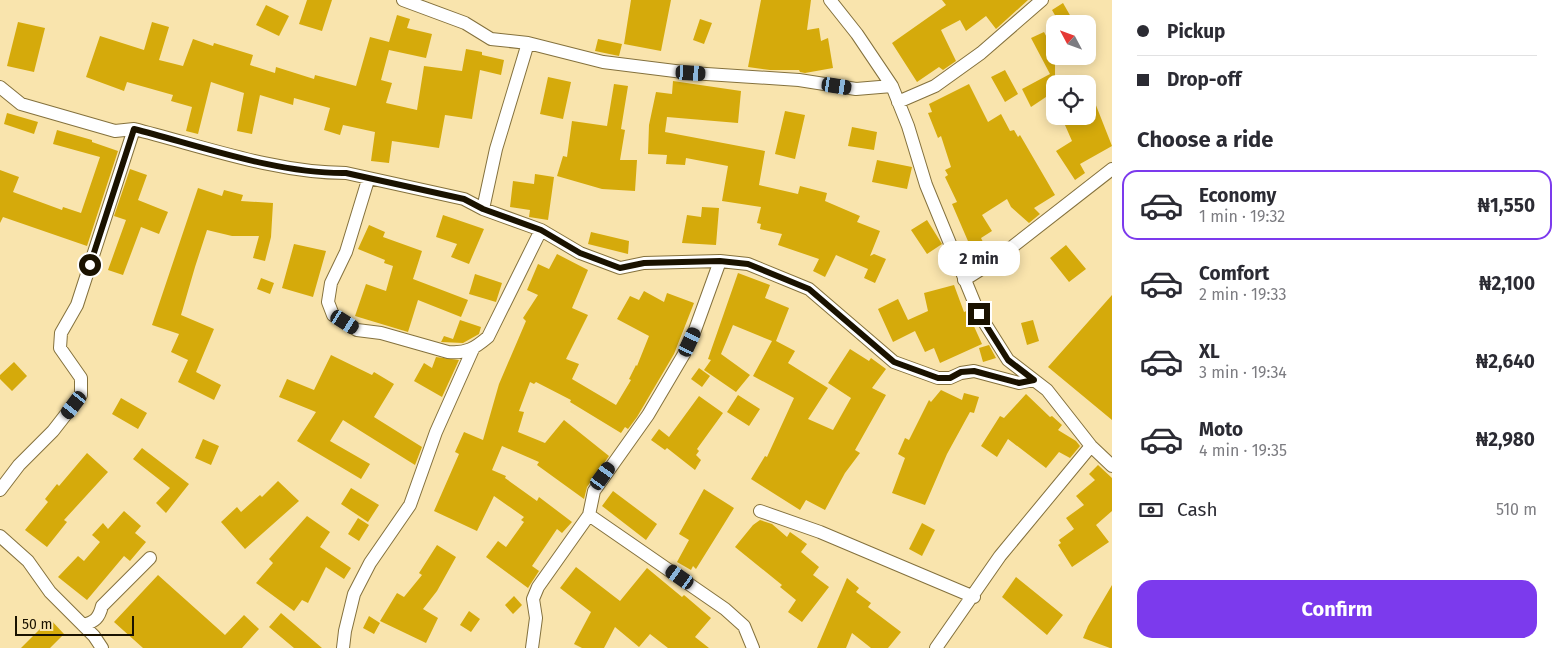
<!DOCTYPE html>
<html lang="en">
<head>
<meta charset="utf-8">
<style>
	:root { --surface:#fff; --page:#f7f7f7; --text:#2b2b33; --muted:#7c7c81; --line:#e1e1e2; --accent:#7c3aed }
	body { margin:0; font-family:"Fira Sans",sans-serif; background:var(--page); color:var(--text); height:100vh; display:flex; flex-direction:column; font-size:19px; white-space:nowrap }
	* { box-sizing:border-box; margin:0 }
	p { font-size:16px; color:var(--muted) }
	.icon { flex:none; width:28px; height:28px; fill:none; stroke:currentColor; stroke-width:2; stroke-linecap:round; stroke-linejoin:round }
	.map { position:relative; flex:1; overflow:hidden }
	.sheet { display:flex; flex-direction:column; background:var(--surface); width:450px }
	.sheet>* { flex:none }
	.banner { display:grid; align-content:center; height:110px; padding:0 25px; background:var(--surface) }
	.needle { width:32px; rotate:311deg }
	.fabs { position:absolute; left:1046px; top:15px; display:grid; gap:10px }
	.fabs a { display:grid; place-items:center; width:50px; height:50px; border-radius:10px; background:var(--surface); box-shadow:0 2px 12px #0003; font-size:25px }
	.scale { position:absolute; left:15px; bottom:12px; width:119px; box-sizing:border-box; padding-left:5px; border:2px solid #1a1200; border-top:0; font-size:14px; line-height:18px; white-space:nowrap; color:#1a1200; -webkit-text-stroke:4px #f9e4ad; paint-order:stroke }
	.end { position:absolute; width:22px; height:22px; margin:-11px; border:6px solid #1a1200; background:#fff; box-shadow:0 0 0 2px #fff }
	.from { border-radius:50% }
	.bubble { position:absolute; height:35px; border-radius:15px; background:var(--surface); box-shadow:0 2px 12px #0003; font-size:16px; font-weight:700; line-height:35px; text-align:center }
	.car { position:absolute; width:15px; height:30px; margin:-15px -8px; border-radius:6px; box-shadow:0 0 4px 1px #0007; background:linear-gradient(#222 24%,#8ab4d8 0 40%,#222 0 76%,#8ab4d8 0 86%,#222 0) }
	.banner b { display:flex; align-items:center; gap:18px; height:48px; font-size:19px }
	.banner b+b { border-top:1px solid var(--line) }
	.banner i { width:12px; height:12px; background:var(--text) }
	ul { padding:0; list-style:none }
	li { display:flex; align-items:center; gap:15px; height:70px; margin:0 10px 8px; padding:0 15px; border:2px solid transparent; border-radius:15px }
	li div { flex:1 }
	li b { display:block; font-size:19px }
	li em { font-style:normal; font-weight:700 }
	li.active { border-color:var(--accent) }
	li>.icon { width:45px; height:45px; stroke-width:1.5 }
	h2 { padding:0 25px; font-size:22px; line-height:60px }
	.pay { display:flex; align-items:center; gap:12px; height:55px; padding:0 25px; font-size:19px }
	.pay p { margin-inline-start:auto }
	.button { display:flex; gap:10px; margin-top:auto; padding:10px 25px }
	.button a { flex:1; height:58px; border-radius:15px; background:var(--accent); color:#fff; font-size:20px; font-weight:700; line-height:58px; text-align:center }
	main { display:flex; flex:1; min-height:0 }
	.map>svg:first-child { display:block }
</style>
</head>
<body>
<main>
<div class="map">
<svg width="1112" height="648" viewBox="0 0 1112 648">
	<rect width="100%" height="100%" fill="#f9e4ad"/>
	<path fill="#d5aa0b" d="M307 0H332L322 31 299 24Z
		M631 0H671L661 51 624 44Z
		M761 0H811L807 30 819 28 821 41 828 38 833 68 805 73 800 72 799 70H770L748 67Z
		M942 0H1028L996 29 986 16 966 31 960 20 941 30 956 61 943 70 939 67 917 82 892 43 946 5Z
		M1063 3 1075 24H1060L1052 10Z
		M266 5 289 16 279 36 256 25Z
		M397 15 410 19 407 28 432 34 426 58 389 50 381 80 392 83 386 103 417 110 424 66 462 71 466 49 482 52V55L504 60 501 75 480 70 472 119 445 115 439 148 392 141 389 163 371 161 375 132 343 125 340 135 324 130 330 108 294 98 293 105 260 95 252 134 237 131 244 93 211 82 198 134 186 131 192 107 171 101 173 95 127 82 124 91 86 77 100 36 144 50 152 22 169 27 159 60 183 66 193 39 213 46 214 43 253 55 250 65 275 73 276 67 314 79 315 75 356 86 370 37 389 42Z
		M700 19 712 23 704 44 693 40Z
		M18 22 45 28 34 72 7 66Z
		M1044 32 1055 53V91L1031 107 1022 89 1050 74 1031 38Z
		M598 39 622 44 619 56 595 51Z
		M1005 70 1018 94 1005 102 991 77Z
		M548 77 571 82 563 119 540 114Z
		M673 81 741 91 738 123 667 117 665 132 765 151 759 185 798 194 800 186 827 193 825 201 860 216 857 222 880 231 870 256 874 254 886 259 875 283 864 278 868 269 836 255 825 277 813 271 819 259 778 245 782 234 760 229 761 224 757 223 761 207 722 201 728 166 686 158 685 165 666 164 667 155 648 154 649 125 656 92 672 94Z
		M614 84 628 86 621 129 625 130 620 160H637L635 191 602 189 557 176 563 156 567 157 572 121 607 126Z
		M969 84 988 122 1001 114 1010 131 1014 130 1018 137 1020 135 1055 195 1034 208 1040 214 1029 223 1011 207 1007 199 982 215 992 231 981 238 989 254 977 262 952 204 957 202 945 177 948 175 945 170 951 167 941 136 938 138 928 113 932 112 929 104Z
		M1088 85 1112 146 1080 164 1085 173 1075 180 1056 151 1072 141 1061 116H1088Z
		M785 111 805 115 795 159 775 154Z
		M7 113 38 122 34 134 4 124Z
		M852 127 877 132 874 150 848 146Z
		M57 130 92 140V142L118 151 87 246 3 217 0 223V170L19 177 13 192 62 210 63 207 81 213 100 157 53 144Z
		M877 160 912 167 907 189 872 182Z
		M130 169 147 175 138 200 168 212 159 234 141 227 123 275 108 270 126 220 114 216Z
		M535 174 554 177 548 220 529 217 530 210 510 207 513 181 534 184Z
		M198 188 222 196 224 190 243 195 241 201 273 203 271 237 265 261 253 258 259 236H232L207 230 195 267 181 315 214 329 196 372 221 385 214 400 178 382 188 360 171 352 179 334 152 325Z
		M702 207 719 208 716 245 682 243 687 215 701 217Z
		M443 215 484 229 469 264 451 257 457 244 436 237Z
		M927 220 942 244 927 254 911 230Z
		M369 225 385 232 383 237 422 251 413 279 468 300 461 317 418 300 408 332 355 316 366 284 386 291 393 266 384 263 385 260 358 249Z
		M591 232 629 241 628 254 588 244Z
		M294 244 326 251 313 297 282 288Z
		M1066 245 1086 269 1069 282 1050 258Z
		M557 254 588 270 572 308 588 315 566 359 579 364 572 379 616 405 631 380 629 379 636 365 637 366 649 336 617 319 630 296 639 300 644 291 664 302 667 293 694 303 674 354 637 417 628 429 625 427 621 433 570 402 571 400 536 382 534 384 530 382 519 411 524 412 518 432 545 443 564 420 609 456 587 487 584 499 537 465 539 462 502 446 492 470 506 476 505 478 537 501 539 497 572 522 562 533 557 529 532 566 539 571 528 588 486 557 498 541 506 547 524 522 521 520 524 517 494 496 477 531 434 511 459 454 455 452 464 432 483 440 499 384 526 321 523 318 538 295 527 290 538 264 549 269Z
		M738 273 770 285 765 298 789 308 776 341 795 351 788 363 828 388 808 419 833 430 851 398 828 383 850 349 869 361 871 358 886 369 872 388 886 395 855 450 860 453 845 473 825 510 806 500 800 510 751 479 765 456 767 457 794 398 753 376 772 341 733 325 721 354 750 375 736 392 704 370 711 360 708 359Z
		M475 274 502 283 496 302 469 294Z
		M261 278 274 283 270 294 257 289Z
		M954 285 964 312 969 310 974 321 972 322 982 344 940 363 934 348 925 352 915 331 893 342 878 309 898 299 908 320 928 311 924 293Z
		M1112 295V420L1048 367Z
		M460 320 481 327 479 334 463 343 441 342 444 336 453 339Z
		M1033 320 1039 341 1027 345 1021 323Z
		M989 345 996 358 983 362 979 348Z
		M331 355 372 375 374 372 394 384 374 417 422 447 415 465 343 420 330 441 370 464 361 479 297 441 316 412 279 397 287 379 314 390Z
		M436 357 459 360 442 397 414 381 424 363 432 368Z
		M14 362 27 376 12 391 0 379V375Z
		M699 368 710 376 702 387 691 379Z
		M941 390 962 400 964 393 979 397 974 413 970 412 947 454 925 505 892 493 905 458 898 454 905 438 909 440 929 400 931 402Z
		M1026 394 1050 417 1052 416 1062 425 1058 430 1076 441 1080 446 1070 458 1059 452 1046 468 1008 439 997 457 981 446 1000 416 1004 418Z
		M738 395 760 409 749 426 727 412Z
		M699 396 723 413 697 449 699 451 696 455 701 460 695 470 667 448 665 450 651 440 659 429 669 437Z
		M121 398 147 413 138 429 112 414Z
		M203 439 219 446 211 465 195 458Z
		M142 448 189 484 166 513 156 503 170 488 133 459Z
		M87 453 108 472 64 520 67 522 47 547 25 530 48 502 45 499 57 484 59 486Z
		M1098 465 1112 478V511L1096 525 1109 542 1072 567 1058 545 1061 543 1059 540 1074 529 1066 518 1084 505 1076 496 1095 480 1089 474Z
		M278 481 299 501 245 549 221 522 237 507 241 512 260 495 262 497Z
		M351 488 379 505 368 522 341 504Z
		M704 489 734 508 696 569 693 566 691 570 677 562 689 540 679 534Z
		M613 491 657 524 646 540 602 506Z
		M124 511 141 526 135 533 146 542 130 561 124 556 87 600 58 577 78 556 84 561 100 542 92 535 103 523 108 529Z
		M307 516 330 532 320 547 351 568 344 579 326 567 308 603 302 600 294 611 256 583 273 563 269 559Z
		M358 518 369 525 359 541 348 534Z
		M760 520 772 524 787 537 790 532 807 544 801 552 819 567 813 575 829 587 802 622 788 612 796 600 780 587 782 585 735 547 753 525Z
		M922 523 935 530 922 556 909 549Z
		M437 545 456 557 437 591 423 609 438 618 426 643 380 621 397 593 404 597 422 575 419 573Z
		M576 567 620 601 647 568 682 597 684 595 711 618 695 637 709 648H668L650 634 639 647 615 627 604 648H582L574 644 591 612 560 588Z
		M158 575 225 635 244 615 259 629 242 648H143L114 622Z
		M1016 577 1063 615 1047 635 1002 597Z
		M847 578 859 588 856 592 871 603 868 607 901 632 888 648H871L852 633 846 648H817Z
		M1112 585V648H1110L1083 638 1088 626Z
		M514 596 522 605 513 614 505 605Z
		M469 611 480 619 471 632 460 625Z
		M281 613 322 648H294L269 627Z
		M369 616 380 623 374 634 363 628Z
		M50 619 64 634 50 648H21Z"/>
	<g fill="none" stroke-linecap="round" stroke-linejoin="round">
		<defs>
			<path id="street" d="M403 0 465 23 491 39 528 43
				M830 0 857 34 892 86 908 126 926 185 979 314 1008 360 1047 390 1091 446 1112 466
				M0 87 21 104 115 131 134 129C202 146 276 173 346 173L464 199 483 209 541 230 580 253 620 268 644 263 720 261 748 264 809 289 894 362 938 378H950L961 373 974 371 1019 383 1034 380
				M898 102 935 86 981 53 1042 0
				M368 180 346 252 331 283 328 302 333 315 357 330 381 333 448 352C466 354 475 348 488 337L541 230
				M483 209 496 149 528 43 603 62 691 73 799 80 856 89 892 86
				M720 261 695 330 684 354 648 415 594 491 589 515 725 609 744 626 753 648
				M964 280 994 261 1112 169
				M0 490 19 465 53 431 81 395V378L60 348 61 333 77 305 134 129
				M760 511 820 532 974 597
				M0 536 28 561 50 592 94 636 102 648
				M83 625C95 622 99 618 102 606L150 558
				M343 648 345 631 354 594 370 563 410 505 436 432 473 349
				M532 648 536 618 533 599 538 587 589 515
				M936 648 1000 556 1091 446"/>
		</defs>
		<use href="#street" stroke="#84713d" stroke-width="14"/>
		<use href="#street" stroke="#fff" stroke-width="12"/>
	</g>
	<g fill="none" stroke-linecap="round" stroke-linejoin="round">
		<path stroke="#1a1200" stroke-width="6" d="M90 265 134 129C200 146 278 174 346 173L464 199 483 209 541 230 580 253 620 268 644 263 720 261 748 264 809 289 894 362 938 378H950L961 372 974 371 1019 383 1034 380 1008 360 979 314"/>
	</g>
</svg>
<div class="fabs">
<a><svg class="needle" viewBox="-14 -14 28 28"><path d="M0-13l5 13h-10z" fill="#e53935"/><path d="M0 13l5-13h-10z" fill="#7c7c81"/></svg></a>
<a><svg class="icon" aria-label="locate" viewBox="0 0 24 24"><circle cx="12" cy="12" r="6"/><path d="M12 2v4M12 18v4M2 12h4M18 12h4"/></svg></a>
</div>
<div class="scale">50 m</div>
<i class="end from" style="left:90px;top:265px"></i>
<i class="end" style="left:979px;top:314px"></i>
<div class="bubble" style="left:938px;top:241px;width:82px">2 min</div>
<i class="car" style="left:691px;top:73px;rotate:93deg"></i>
<i class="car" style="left:837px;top:86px;rotate:99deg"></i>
<i class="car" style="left:345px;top:322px;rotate:122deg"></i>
<i class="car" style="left:690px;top:342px;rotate:25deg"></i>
<i class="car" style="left:74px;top:405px;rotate:217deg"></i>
<i class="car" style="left:603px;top:476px;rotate:36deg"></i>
<i class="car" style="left:680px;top:577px;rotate:305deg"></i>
</div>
<section class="sheet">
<div class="banner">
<b><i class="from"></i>Pickup</b>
<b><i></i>Drop-off</b>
</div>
<h2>Choose a ride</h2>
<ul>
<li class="active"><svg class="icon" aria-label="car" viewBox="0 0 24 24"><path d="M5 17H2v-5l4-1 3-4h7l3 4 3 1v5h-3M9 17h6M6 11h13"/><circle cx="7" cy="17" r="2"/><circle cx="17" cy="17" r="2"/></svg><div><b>Economy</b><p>1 min · 19:32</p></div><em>₦1,550</em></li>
<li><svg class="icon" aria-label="car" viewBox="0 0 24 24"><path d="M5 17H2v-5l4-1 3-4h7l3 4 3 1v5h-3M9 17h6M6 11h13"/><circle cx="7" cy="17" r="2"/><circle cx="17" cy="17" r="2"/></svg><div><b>Comfort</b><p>2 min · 19:33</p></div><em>₦2,100</em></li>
<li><svg class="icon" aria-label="car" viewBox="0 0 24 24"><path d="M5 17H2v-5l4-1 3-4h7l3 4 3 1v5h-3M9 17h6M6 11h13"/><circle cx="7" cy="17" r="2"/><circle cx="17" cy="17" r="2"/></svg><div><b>XL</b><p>3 min · 19:34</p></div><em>₦2,640</em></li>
<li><svg class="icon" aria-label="car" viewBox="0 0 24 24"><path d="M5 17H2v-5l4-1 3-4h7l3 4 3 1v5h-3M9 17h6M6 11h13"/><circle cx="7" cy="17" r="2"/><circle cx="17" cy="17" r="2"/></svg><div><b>Moto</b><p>4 min · 19:35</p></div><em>₦2,980</em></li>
</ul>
<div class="pay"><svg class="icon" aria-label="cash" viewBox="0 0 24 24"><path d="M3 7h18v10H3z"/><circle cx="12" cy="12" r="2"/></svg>Cash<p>510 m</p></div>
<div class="button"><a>Confirm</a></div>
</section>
</main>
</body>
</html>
